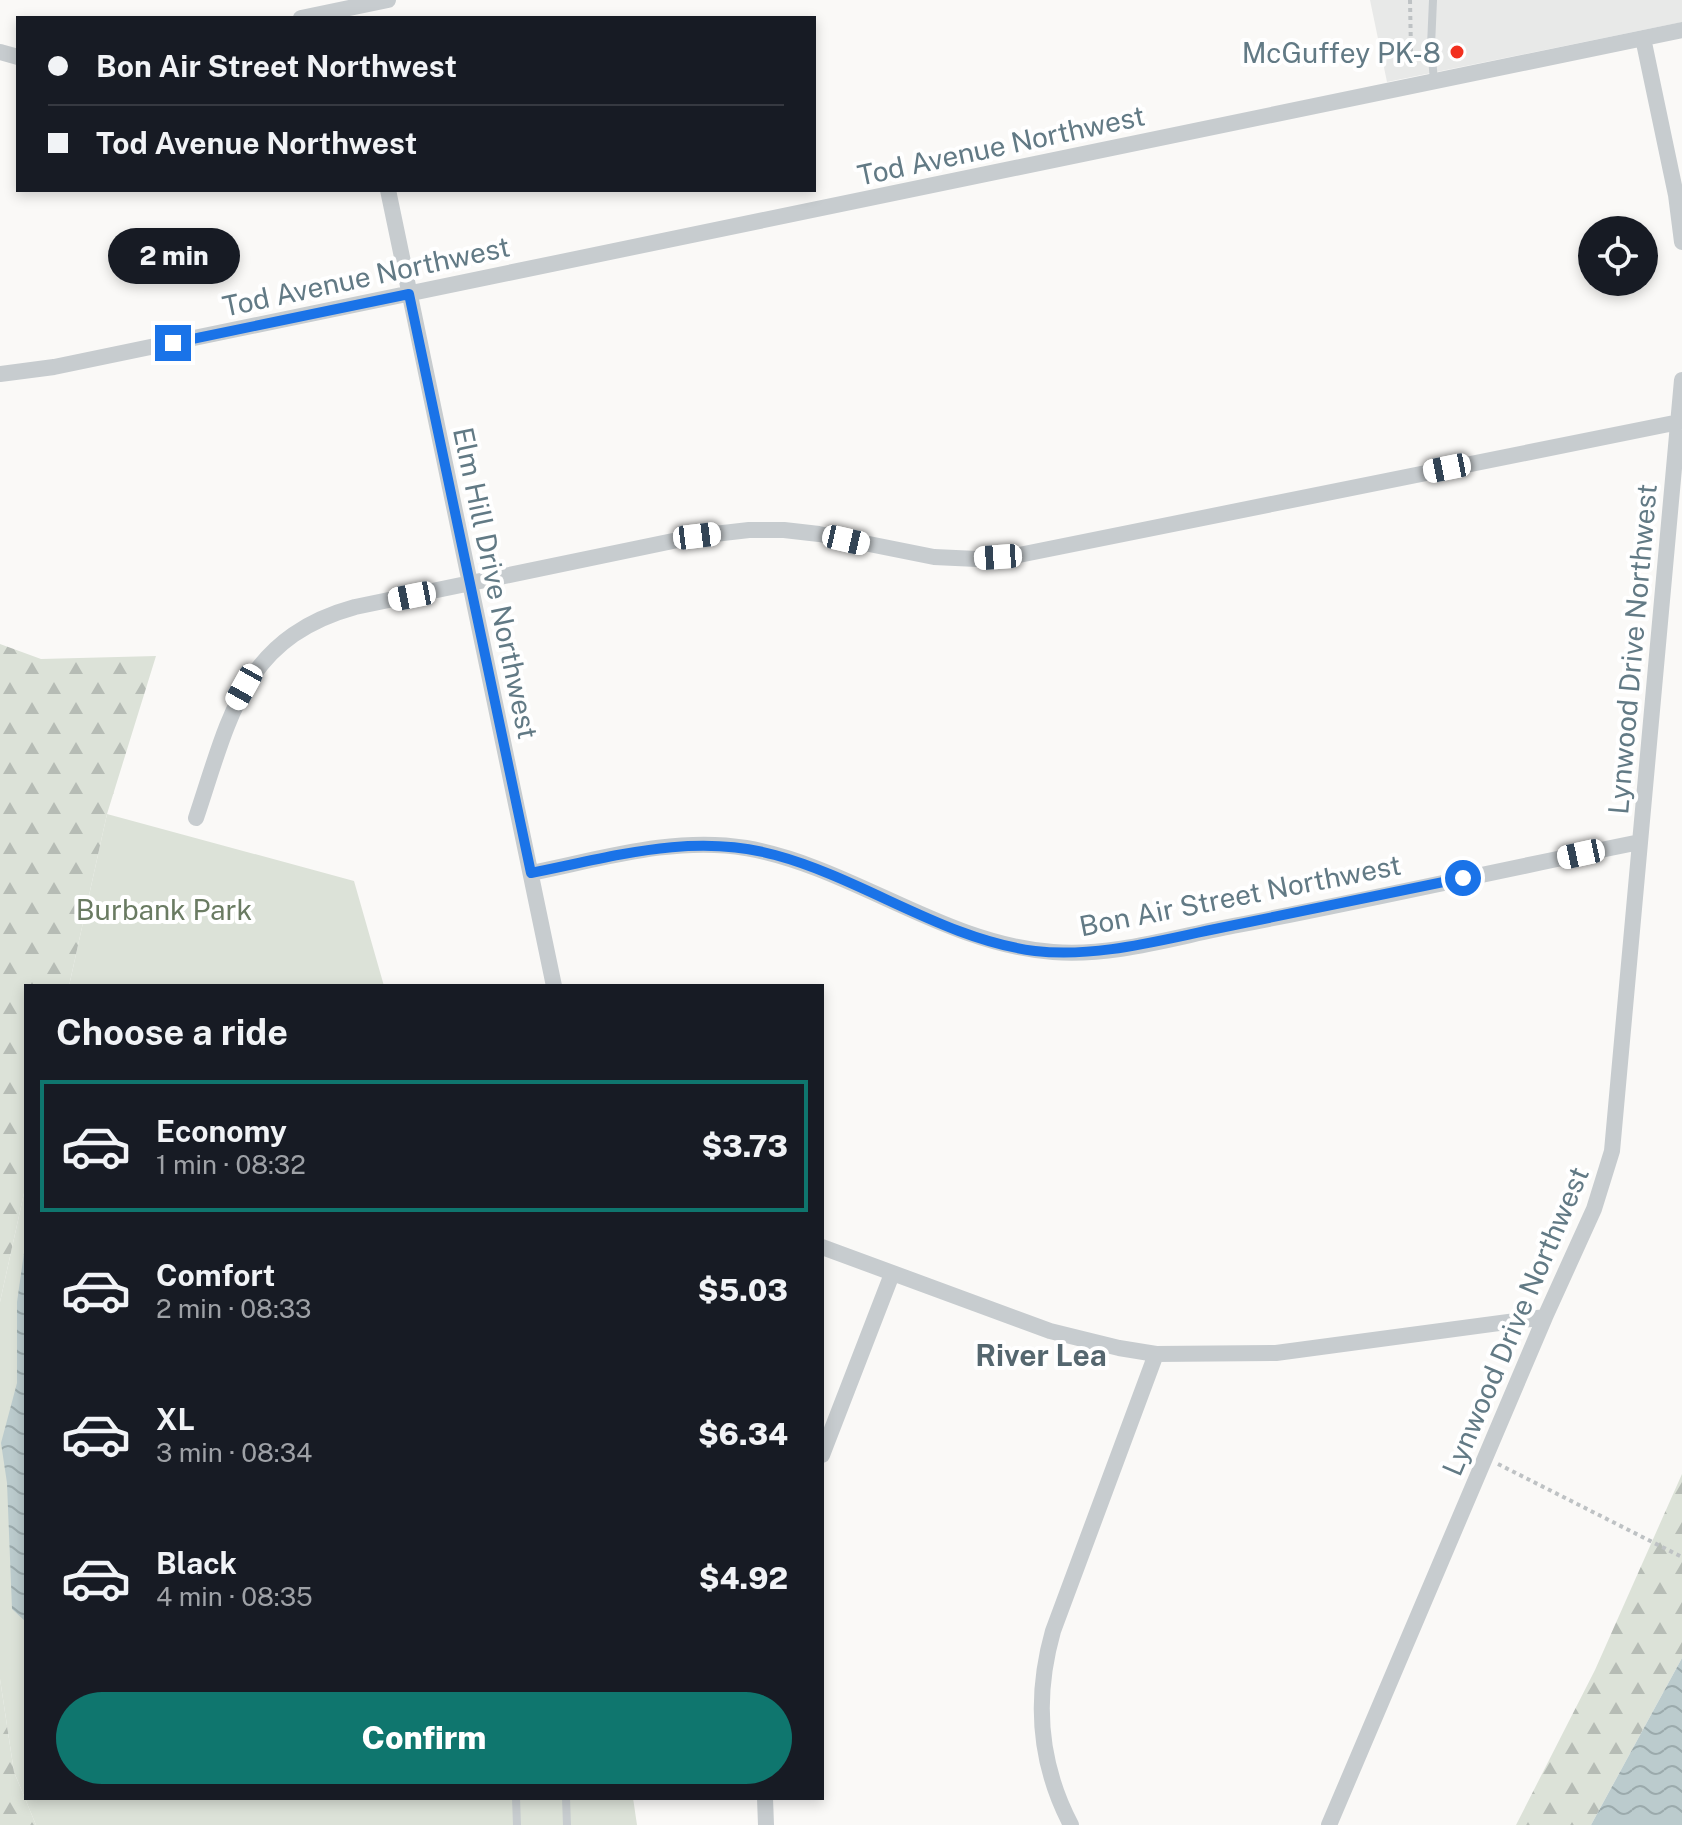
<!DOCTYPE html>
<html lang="en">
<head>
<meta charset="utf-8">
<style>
	:root { --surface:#171b24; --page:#242831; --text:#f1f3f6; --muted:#9ea1a6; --line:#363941; --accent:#0f766e }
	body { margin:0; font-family:"Public Sans",sans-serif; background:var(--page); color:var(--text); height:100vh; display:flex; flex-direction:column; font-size:30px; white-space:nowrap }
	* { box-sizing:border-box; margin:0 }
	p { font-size:26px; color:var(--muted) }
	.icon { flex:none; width:44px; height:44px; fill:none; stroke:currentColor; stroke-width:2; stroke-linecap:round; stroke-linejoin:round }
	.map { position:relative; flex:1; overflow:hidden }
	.panel { position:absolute; left:24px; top:984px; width:800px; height:816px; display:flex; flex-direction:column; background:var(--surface); border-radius:0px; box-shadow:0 4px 12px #0003 }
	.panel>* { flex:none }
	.top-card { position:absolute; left:16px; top:16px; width:800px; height:176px; border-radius:0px; box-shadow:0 4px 12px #0003; display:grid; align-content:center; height:176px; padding:0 32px; background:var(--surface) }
	.fabs { position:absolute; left:1578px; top:216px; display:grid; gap:16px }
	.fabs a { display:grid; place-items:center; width:80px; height:80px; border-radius:50%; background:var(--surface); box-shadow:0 4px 12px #0003; font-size:40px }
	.end { position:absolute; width:36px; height:36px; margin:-18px; border:10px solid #1a73e8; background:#fff; box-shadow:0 0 0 4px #fff }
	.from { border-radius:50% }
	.bubble { position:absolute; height:56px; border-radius:28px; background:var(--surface); box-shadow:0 4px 12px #0003; font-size:26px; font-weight:800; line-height:56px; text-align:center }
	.car { position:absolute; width:24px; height:48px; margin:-24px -12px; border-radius:10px; box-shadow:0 0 6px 2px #0007; background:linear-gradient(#fff 24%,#345 0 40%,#fff 0 76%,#345 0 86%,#fff 0) }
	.top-card b { display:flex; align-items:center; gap:28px; height:76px; font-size:30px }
	.top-card b+b { border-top:2px solid var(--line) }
	.top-card i { width:20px; height:20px; background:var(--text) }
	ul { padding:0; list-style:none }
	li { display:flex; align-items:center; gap:24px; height:132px; margin:0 16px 12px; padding:0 16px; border:4px solid transparent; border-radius:0px }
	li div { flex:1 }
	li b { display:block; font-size:30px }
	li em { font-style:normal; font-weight:800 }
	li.selected { border-color:var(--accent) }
	li>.icon { width:72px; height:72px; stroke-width:1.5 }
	h2 { padding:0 32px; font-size:36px; line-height:96px }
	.primary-button { display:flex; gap:16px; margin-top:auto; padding:16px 32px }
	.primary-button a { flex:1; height:92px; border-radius:48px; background:var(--accent); color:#fff; font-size:32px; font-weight:800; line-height:92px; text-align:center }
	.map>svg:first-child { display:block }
</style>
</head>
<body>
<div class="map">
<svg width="1682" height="1825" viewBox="0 0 1682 1825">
	<defs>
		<pattern id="forest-firs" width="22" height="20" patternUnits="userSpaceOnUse" patternTransform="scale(2)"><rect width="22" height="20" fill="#dce2d8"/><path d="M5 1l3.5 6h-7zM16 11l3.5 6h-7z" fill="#b6bcb5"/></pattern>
		<pattern id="water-waves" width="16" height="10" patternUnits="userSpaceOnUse" patternTransform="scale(2)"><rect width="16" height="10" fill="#bbcbcd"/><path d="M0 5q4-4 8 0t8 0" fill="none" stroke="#9baaac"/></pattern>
	</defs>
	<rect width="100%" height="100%" fill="#faf9f7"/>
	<path fill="#e8e9e8" d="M1370 0H1682V22L1387 82Z"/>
	<path fill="#dce2d8" d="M107 814 354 881 384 986H69Z
		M26 1184V1798H633L637 1825H36L14 1772 0 1679V1302Z"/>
	<path fill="url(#forest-firs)" d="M0 644 41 659 156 656 107 814 69 986H26V1184L0 1302Z
		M1682 1474V1658L1591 1825H1516L1595 1670Z
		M0 1679 14 1772 36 1825H0Z"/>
	<path fill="url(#water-waves)" d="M26 1239V1622L12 1609 7 1483 1 1443 17 1383V1302Z
		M1682 1658V1825H1591Z"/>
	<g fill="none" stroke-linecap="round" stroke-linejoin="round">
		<path stroke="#bec2c4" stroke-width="4" stroke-dasharray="4 4" stroke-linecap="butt" d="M1410 0 1411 52
			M1498 1464 1682 1557"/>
		<path stroke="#c7cccf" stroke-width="8" d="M1433 0 1431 46 1434 81
			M516 1798 517 1825
			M566 1798 567 1825"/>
		<path stroke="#c7cccf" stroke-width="16" d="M301 18 388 0
			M1643 38 1676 195 1682 242
			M0 52 18 57
			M388 190 554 986
			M0 374 54 367 1682 30
			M196 818C229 720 242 638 355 607L697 536 749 530H784L819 534 934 557 977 559 1019 555 1679 422
			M531 873C601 859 674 836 746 848 853 867 943 944 1053 952 1114 957 1178 936 1238 925 1372 899 1506 869 1640 842
			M822 1247 1050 1331 1119 1348 1156 1354 1276 1353 1545 1317
			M822 1455 892 1274
			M765 1798 766 1825
			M1071 1825C1038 1762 1034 1698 1053 1631L1156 1354
			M1329 1825 1545 1317 1594 1209 1612 1151 1682 380"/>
	</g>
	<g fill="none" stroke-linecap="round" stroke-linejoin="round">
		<path stroke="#1a73e8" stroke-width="10" d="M173 343 409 294 531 873C612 857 693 832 775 855 864 879 943 939 1035 951 1097 958 1160 940 1220 928 1301 912 1382 895 1463 878"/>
	</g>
	<circle fill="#f2301f" stroke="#fff" stroke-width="3" cx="1457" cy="52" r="8"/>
	<g text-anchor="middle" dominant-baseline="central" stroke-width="8" stroke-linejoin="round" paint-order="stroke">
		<g font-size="28" fill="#627a85" stroke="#fff" text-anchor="end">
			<text x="1441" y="52">McGuffey PK-8</text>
		</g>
		<g font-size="28" fill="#627a85" stroke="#fff">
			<text transform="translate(1001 145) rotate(-12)">Tod Avenue Northwest</text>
			<text transform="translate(366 276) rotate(-12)">Tod Avenue Northwest</text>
			<text transform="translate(496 583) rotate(78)">Elm Hill Drive Northwest</text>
			<text transform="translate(1632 649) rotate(-85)">Lynwood Drive Northwest</text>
			<text transform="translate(1240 895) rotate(-11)">Bon Air Street Northwest</text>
			<text transform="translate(1515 1321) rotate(-67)">Lynwood Drive Northwest</text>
		</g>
		<g font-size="28" fill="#6a7b62" stroke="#fff">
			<text x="164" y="909">Burbank Park</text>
		</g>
		<g font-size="30" font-weight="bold" fill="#55676f" stroke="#fff">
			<text x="1041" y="1355">River Lea</text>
		</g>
	</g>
</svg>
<div class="fabs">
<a><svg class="icon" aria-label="locate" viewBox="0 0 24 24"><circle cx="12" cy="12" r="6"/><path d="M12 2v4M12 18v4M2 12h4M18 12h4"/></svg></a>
</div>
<i class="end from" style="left:1463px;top:878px"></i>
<i class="end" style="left:173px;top:343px"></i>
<div class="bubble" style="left:108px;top:228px;width:132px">2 min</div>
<i class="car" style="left:1447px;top:468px;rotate:259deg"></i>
<i class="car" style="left:697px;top:536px;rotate:83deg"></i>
<i class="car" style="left:846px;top:540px;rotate:103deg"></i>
<i class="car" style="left:998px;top:557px;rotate:266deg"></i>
<i class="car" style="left:412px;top:596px;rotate:259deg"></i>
<i class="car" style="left:244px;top:687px;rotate:209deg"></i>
<i class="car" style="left:1581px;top:854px;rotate:258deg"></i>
<div class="top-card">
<b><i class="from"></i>Bon Air Street Northwest</b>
<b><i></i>Tod Avenue Northwest</b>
</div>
<section class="panel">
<h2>Choose a ride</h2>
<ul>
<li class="selected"><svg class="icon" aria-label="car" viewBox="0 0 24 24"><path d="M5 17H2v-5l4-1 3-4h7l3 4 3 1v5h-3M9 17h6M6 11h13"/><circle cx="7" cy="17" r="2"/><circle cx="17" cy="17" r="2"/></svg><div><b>Economy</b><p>1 min · 08:32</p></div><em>$3.73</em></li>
<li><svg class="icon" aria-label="car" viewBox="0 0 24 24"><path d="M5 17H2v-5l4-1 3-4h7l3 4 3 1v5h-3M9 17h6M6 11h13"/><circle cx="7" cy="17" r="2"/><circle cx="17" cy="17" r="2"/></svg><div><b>Comfort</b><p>2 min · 08:33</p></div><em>$5.03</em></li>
<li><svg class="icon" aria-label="car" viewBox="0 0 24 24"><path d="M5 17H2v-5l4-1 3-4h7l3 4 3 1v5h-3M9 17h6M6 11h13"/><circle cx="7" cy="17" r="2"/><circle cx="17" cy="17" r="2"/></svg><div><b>XL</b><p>3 min · 08:34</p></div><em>$6.34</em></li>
<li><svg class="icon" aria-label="car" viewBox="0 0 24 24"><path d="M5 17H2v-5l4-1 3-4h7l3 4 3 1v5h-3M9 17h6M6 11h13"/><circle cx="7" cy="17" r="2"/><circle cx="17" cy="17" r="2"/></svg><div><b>Black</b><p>4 min · 08:35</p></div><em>$4.92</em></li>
</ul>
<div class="primary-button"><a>Confirm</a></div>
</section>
</div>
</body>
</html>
